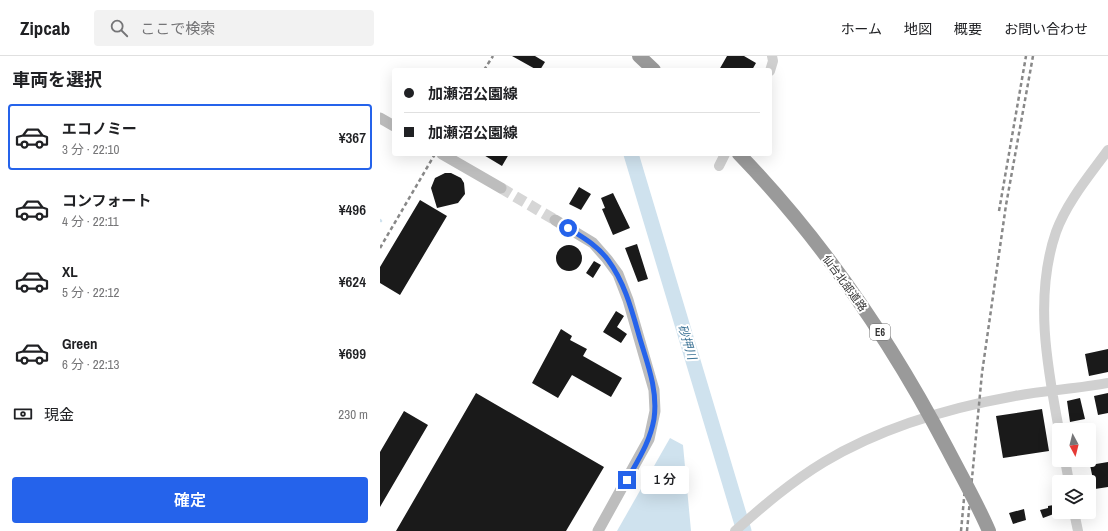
<!DOCTYPE html>
<html lang="ja">
<head>
<meta charset="utf-8">
<style>
	:root { --surface:#fff; --page:#f2f2f2; --text:#202124; --muted:#757577; --line:#e0e0e0; --accent:#2563eb }
	body { margin:0; font-family:"Archivo Narrow","Noto Sans JP",sans-serif; background:var(--page); color:var(--text); height:100vh; display:flex; flex-direction:column; font-size:15px; white-space:nowrap }
	* { box-sizing:border-box; margin:0 }
	p { font-size:13px; color:var(--muted) }
	.icon { flex:none; width:22px; height:22px; fill:none; stroke:currentColor; stroke-width:2; stroke-linecap:round; stroke-linejoin:round }
	.map { position:relative; flex:1; overflow:hidden }
	.details { display:flex; flex-direction:column; background:var(--surface); width:380px }
	.details>* { flex:none }
	.hud { position:absolute; left:12px; top:12px; width:380px; height:88px; border-radius:4px; box-shadow:0 4px 16px #0002; display:grid; align-content:center; height:88px; padding:0 12px; background:var(--surface) }
	.needle { width:26px; rotate:173deg }
	.buttons { position:absolute; left:672px; top:367px; display:grid; gap:8px }
	.buttons a { display:grid; place-items:center; width:44px; height:44px; border-radius:4px; background:var(--surface); box-shadow:0 4px 16px #0002; font-size:20px }
	.end { position:absolute; width:18px; height:18px; margin:-9px; border:5px solid #2563eb; background:#fff; box-shadow:0 0 0 2px #fff }
	.from { border-radius:50% }
	.bubble { position:absolute; height:28px; border-radius:4px; background:var(--surface); box-shadow:0 4px 16px #0002; font-size:13px; font-weight:600; line-height:28px; text-align:center }
	.hud b { display:flex; align-items:center; gap:14px; height:38px; font-size:15px }
	.hud b+b { border-top:1px solid var(--line) }
	.hud i { width:10px; height:10px; background:var(--text) }
	ul { padding:0; list-style:none }
	li { display:flex; align-items:center; gap:12px; height:66px; margin:0 8px 6px; padding:0 4px; border:2px solid transparent; border-radius:4px }
	li div { flex:1 }
	li b { display:block; font-size:15px }
	li em { font-style:normal; font-weight:600 }
	li.current { border-color:var(--accent) }
	li>.icon { width:36px; height:36px; stroke-width:1.5 }
	h2 { padding:0 12px; font-size:18px; line-height:48px }
	.pay { display:flex; align-items:center; gap:10px; height:44px; padding:0 12px; font-size:15px }
	.pay p { margin-inline-start:auto }
	.primary-button { display:flex; gap:8px; margin-top:auto; padding:8px 12px }
	.primary-button a { flex:1; height:46px; border-radius:4px; background:var(--accent); color:#fff; font-size:16px; font-weight:600; line-height:46px; text-align:center }
	header { display:flex; align-items:center; gap:24px; box-sizing:border-box; height:56px; padding:0 20px; background:var(--surface); border-bottom:1px solid var(--line) }
	header strong { font-size:19px }
	nav { display:flex; gap:22px; margin-inline-start:auto; font-size:14px }
	.search { width:280px; height:36px; background:var(--page); display:flex; align-items:center; gap:10px; box-sizing:border-box; padding:0 14px; border-radius:4px; color:var(--muted); font-size:15px }
	main { display:flex; flex:1; min-height:0 }
	.map>svg:first-child { display:block }
</style>
</head>
<body>
<header>
<strong>Zipcab</strong>
<div class="search"><svg class="icon" aria-label="search" viewBox="0 0 24 24"><circle cx="10" cy="10" r="6"/><path d="M15 15l6 6"/></svg>ここで検索</div>
<nav><a>ホーム</a><a>地図</a><a>概要</a><a>お問い合わせ</a></nav>
</header>
<main>
<section class="details">
<h2>車両を選択</h2>
<ul>
<li class="current"><svg class="icon" aria-label="car" viewBox="0 0 24 24"><path d="M5 17H2v-5l4-1 3-4h7l3 4 3 1v5h-3M9 17h6M6 11h13"/><circle cx="7" cy="17" r="2"/><circle cx="17" cy="17" r="2"/></svg><div><b>エコノミー</b><p>3 分 · 22:10</p></div><em>¥367</em></li>
<li><svg class="icon" aria-label="car" viewBox="0 0 24 24"><path d="M5 17H2v-5l4-1 3-4h7l3 4 3 1v5h-3M9 17h6M6 11h13"/><circle cx="7" cy="17" r="2"/><circle cx="17" cy="17" r="2"/></svg><div><b>コンフォート</b><p>4 分 · 22:11</p></div><em>¥496</em></li>
<li><svg class="icon" aria-label="car" viewBox="0 0 24 24"><path d="M5 17H2v-5l4-1 3-4h7l3 4 3 1v5h-3M9 17h6M6 11h13"/><circle cx="7" cy="17" r="2"/><circle cx="17" cy="17" r="2"/></svg><div><b>XL</b><p>5 分 · 22:12</p></div><em>¥624</em></li>
<li><svg class="icon" aria-label="car" viewBox="0 0 24 24"><path d="M5 17H2v-5l4-1 3-4h7l3 4 3 1v5h-3M9 17h6M6 11h13"/><circle cx="7" cy="17" r="2"/><circle cx="17" cy="17" r="2"/></svg><div><b>Green</b><p>6 分 · 22:13</p></div><em>¥699</em></li>
</ul>
<div class="pay"><svg class="icon" aria-label="cash" viewBox="0 0 24 24"><path d="M3 7h18v10H3z"/><circle cx="12" cy="12" r="2"/></svg>現金<p>230 m</p></div>
<div class="primary-button"><a>確定</a></div>
</section>
<div class="map">
<svg width="728" height="475" viewBox="0 0 728 475">
	<rect width="100%" height="100%" fill="#fff"/>
	<path fill="#cfe2ee" d="M290 382 303 389 311 475H237Z"/>
	<g fill="none" stroke-linecap="round" stroke-linejoin="round">
		<path stroke="#cfe2ee" stroke-width="2.5" d="M0 164 1 165"/>
		<path stroke="#cfe2ee" stroke-width="15" d="M251 98 364 475"/>
	</g>
	<path fill="#1a1a1a" d="M132 0H155L165 6 160 14H157Z
		M347 0H364L376 7 372 14H339Z
		M102 98H129L122 110Z
		M65 117H71L81 122 84 127 85 138 78 147 57 152 51 132 55 122Z
		M199 131 211 138 201 154 189 148Z
		M233 137 250 172 233 179 222 153 225 152 221 142Z
		M40 144 67 160 20 239 0 227V211Z
		M257 188 268 223 258 226 245 192Z
		M176 202a13 13 0 1 1 26 0a13 13 0 1 1-26 0Z
		M214 205 221 209 213 222 206 217Z
		M236 255 244 260 237 271 247 278 241 287 223 276Z
		M181 273 192 280 190 284 207 293 203 300 242 322 231 341 192 319 178 342 152 327Z
		M728 293V316L709 320 705 298Z
		M96 337 224 411 186 475H16Z
		M728 337V357L718 359 714 340Z
		M700 342 705 363 690 366 687 345Z
		M662 353 669 395 623 402 616 360Z
		M24 355 48 369 0 451V396Z
		M728 406V431L715 433 710 409Z
		M679 448V456L663 462 660 454 668 452V450Z
		M644 453 646 464 633 468 629 457Z"/>
	<g fill="none" stroke-linecap="round" stroke-linejoin="round">
		<path stroke="#d6d6d6" stroke-width="11" stroke-dasharray="11 5.5" stroke-linecap="butt" d="M121 132 175 164"/>
		<path stroke="#d0d0d0" stroke-width="10" d="M390 15 393 5 392 0
			M339 110 345 98
			M679 374C667 310 654 240 676 176 687 146 709 120 728 94
			M685 404 689 426
			M694 456 698 475
			M355 475C383 450 411 426 444 406 502 371 568 352 635 340 666 334 697 333 728 327"/>
		<path stroke="#bdbdbd" stroke-width="11" d="M0 62 14 70
			M62 98 121 132
			M175 164 213 187 227 203 238 218 248 244 274 334 275 355 269 383 218 475"/>
		<path stroke="#9a9a9a" stroke-width="14" d="M259 0 274 14"/>
		<path stroke="#888" stroke-width="2.5" stroke-dasharray="4 3" stroke-linecap="butt" d="M104 14 113 0
			M619 155 646 0
			M0 192 55 98
			M581 475 586 421
			M587 475 602 317 626 149 653 0"/>
		<path stroke="#9a9a9a" stroke-width="14" d="M359 98C443 185 512 287 568 394 582 421 597 447 609 475"/>
	</g>
	<g fill="none" stroke-linecap="round" stroke-linejoin="round">
		<path stroke="#2563eb" stroke-width="5" d="M188 172C202 181 217 189 228 204 245 227 252 255 260 283 268 309 278 335 274 363 270 386 258 404 247 424"/>
	</g>
	<g text-anchor="middle" dominant-baseline="central" stroke-width="4" stroke-linejoin="round" paint-order="stroke">
		<rect fill="#fff" stroke="#707070" stroke-width="1" x="490" y="268" width="20" height="16" rx="3"/>
		<g font-size="10" font-weight="bold" fill="#333">
			<text x="500" y="276">E6</text>
		</g>
		<g font-size="11" fill="#333" stroke="#fff">
			<text transform="translate(465 227) rotate(54)">仙台北部道路</text>
		</g>
		<g font-size="12" font-style="italic" fill="#3f7597" stroke="#fff">
			<text transform="translate(307 286) rotate(73)">砂押川</text>
		</g>
	</g>
</svg>
<div class="buttons">
<a><svg class="needle" viewBox="-14 -14 28 28"><path d="M0-13l5 13h-10z" fill="#e53935"/><path d="M0 13l5-13h-10z" fill="#757577"/></svg></a>
<a><svg class="icon" aria-label="layers" viewBox="0 0 24 24"><path d="M12 4l9 5-9 5-9-5zM3 14l9 5 9-5"/></svg></a>
</div>
<i class="end from" style="left:188px;top:172px"></i>
<i class="end" style="left:247px;top:424px"></i>
<div class="bubble" style="left:261px;top:410px;width:48px">1 分</div>
<div class="hud">
<b><i class="from"></i>加瀬沼公園線</b>
<b><i></i>加瀬沼公園線</b>
</div>
</div>
</main>
</body>
</html>
